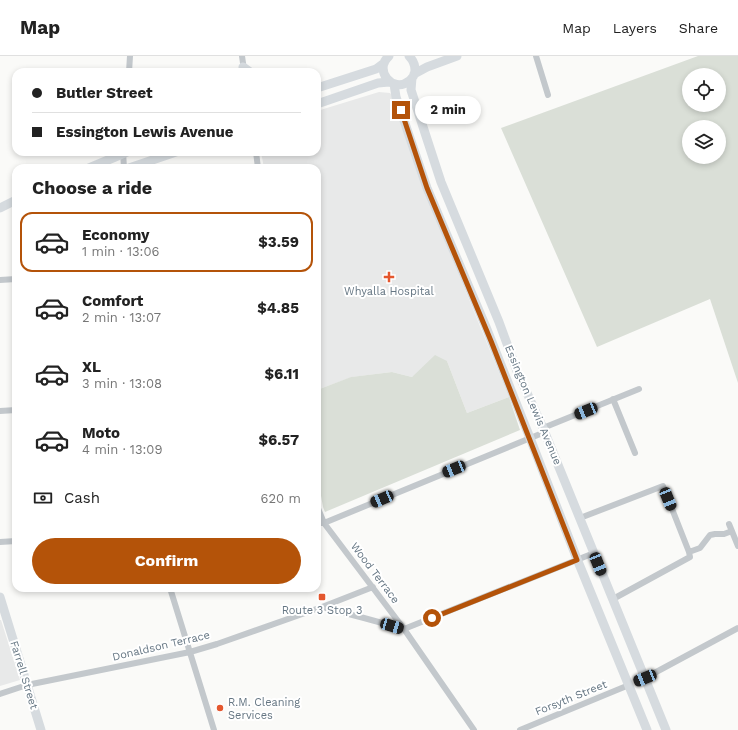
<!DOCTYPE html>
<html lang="en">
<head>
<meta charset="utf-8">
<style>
	:root { --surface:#fff; --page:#f6f6f6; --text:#222; --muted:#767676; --line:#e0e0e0; --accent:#b45309 }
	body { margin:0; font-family:"Work Sans",sans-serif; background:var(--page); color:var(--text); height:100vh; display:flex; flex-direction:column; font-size:15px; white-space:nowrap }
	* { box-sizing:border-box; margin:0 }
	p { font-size:13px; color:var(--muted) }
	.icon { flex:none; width:22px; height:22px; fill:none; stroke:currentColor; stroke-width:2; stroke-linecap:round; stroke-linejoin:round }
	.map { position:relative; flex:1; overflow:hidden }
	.details { position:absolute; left:12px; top:108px; width:309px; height:428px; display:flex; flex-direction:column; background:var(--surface); border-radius:12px; box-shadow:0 2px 6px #0003 }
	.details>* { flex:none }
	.hud { position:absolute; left:12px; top:12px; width:309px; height:88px; border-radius:12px; box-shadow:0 2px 6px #0003; display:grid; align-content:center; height:88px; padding:0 20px; background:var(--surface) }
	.tools { position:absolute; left:682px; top:12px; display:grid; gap:8px }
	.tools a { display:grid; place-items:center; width:44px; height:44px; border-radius:50%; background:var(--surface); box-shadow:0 2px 6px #0003; font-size:20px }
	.end { position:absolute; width:18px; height:18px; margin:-9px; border:5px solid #b45309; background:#fff; box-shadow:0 0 0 2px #fff }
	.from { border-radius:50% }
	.bubble { position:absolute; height:28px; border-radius:14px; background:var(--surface); box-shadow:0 2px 6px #0003; font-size:13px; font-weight:700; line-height:28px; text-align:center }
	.car { position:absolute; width:12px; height:24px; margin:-12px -6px; border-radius:5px; box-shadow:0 0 3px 1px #0007; background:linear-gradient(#222 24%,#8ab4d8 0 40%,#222 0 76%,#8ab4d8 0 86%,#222 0) }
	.hud b { display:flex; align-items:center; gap:14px; height:38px; font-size:15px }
	.hud b+b { border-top:1px solid var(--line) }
	.hud i { width:10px; height:10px; background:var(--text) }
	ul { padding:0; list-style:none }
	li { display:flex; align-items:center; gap:12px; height:60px; margin:0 8px 6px; padding:0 12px; border:2px solid transparent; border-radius:12px }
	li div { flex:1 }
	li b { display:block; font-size:15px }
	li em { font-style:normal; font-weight:700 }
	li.active { border-color:var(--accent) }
	li>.icon { width:36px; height:36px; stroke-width:1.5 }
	h2 { padding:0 20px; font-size:18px; line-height:48px }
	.pay { display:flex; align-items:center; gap:10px; height:44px; padding:0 20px; font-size:15px }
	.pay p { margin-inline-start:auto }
	.button { display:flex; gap:8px; margin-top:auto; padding:8px 20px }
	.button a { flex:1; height:46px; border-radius:24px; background:var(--accent); color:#fff; font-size:16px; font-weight:700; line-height:46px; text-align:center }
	header { display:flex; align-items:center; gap:24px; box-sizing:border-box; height:56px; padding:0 20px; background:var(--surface); border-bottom:1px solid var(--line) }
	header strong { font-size:19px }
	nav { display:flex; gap:22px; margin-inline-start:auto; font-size:14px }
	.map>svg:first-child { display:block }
</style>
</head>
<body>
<header>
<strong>Map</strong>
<nav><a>Map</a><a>Layers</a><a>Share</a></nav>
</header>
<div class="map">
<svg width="738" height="674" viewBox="0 0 738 674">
	<rect width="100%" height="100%" fill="#fafaf8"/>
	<path fill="#e8e9e9" d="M379 36 390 37 394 42 428 143 509 341 467 357 447 305 412 321 392 316 352 321 317 334V112H264L261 96H317V55Z
		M0 564H1L20 624 0 630Z"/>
	<path fill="#dadfd7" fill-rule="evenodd" d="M698 0H738V327L710 243 597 291 501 72ZM689 19H719V49H689ZM689 71H719V101H689Z
		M435 299 447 305 467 357 509 341 520 374 325 456 323 451 317 417V334L351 321 392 316 412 321Z"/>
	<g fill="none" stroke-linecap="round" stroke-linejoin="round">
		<path stroke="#c3c8cc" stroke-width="6" d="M242 0 244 14
			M536 0 548 39
			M129 16 130 0
			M123 96 124 112
			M256 96 258 112
			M0 224 16 223
			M613 343 635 397
			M0 355 16 354
			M543 372 639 333
			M317 450 324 467 404 573 474 674
			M580 462 663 430 689 496 690 501 613 543
			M317 467H324L545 376
			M729 468 738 490
			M0 486 16 485
			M689 496 700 492 710 479 715 478H724L732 475
			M170 532 214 674
			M322 551 364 562 404 573 594 497
			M645 622 738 572
			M0 638 27 629 190 596 217 588 322 551 373 531
			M520 674 629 629"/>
		<path stroke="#d6dbdf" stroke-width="9" d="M389 0C373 14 393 38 409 25 413 22 415 18 415 14 415 8 413 4 409 0
			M243 11 250 16
			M414 18 427 11 457 0
			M412 22 411 34 441 126 499 266 517 315 543 372 666 674
			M394 28 396 41 427 132 486 271 530 382 577 503 647 674
			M317 32 376 13 384 7
			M317 48 378 27 389 26
			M89 112 127 96
			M129 112 176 96
			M0 152 16 144
			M0 541 41 674"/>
	</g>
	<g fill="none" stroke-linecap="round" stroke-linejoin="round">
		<path stroke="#b45309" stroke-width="5" d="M401 54 427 132 491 285 577 504 432 562"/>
	</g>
	<g fill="#e4572e" stroke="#fff" stroke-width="1.5">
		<path d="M387 215h4v4h4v4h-4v4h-4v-4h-4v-4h4z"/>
		<rect x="318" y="537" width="8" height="8" rx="2"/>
		<circle cx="220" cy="652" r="4"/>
	</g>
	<g text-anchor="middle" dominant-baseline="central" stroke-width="4" stroke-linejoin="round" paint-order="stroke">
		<g font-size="11" fill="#657683" stroke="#fff">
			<text x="389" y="235">Whyalla Hospital</text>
			<text x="322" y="554">Route 3 Stop 3</text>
			<text x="228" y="646" text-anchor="start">R.M. Cleaning<tspan x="228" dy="13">Services</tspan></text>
		</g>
		<g font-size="11" fill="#657683" stroke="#fff">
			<text transform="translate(533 349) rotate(67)">Essington Lewis Avenue</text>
			<text transform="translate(375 517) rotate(53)">Wood Terrace</text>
			<text transform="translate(161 590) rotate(-13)">Donaldson Terrace</text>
			<text transform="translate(24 619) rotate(73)">Farrell Street</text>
			<text transform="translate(571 642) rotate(-22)">Forsyth Street</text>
		</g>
	</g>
</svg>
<div class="tools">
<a><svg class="icon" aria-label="locate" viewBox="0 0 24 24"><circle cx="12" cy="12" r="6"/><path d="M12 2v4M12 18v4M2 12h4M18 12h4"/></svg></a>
<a><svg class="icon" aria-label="layers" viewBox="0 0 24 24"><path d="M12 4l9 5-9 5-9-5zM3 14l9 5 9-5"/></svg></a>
</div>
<i class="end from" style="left:432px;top:562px"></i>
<i class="end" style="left:401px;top:54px"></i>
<div class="bubble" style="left:415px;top:40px;width:66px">2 min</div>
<i class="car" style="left:586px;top:355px;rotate:248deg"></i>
<i class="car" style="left:454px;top:413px;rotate:248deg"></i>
<i class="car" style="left:382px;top:443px;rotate:247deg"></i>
<i class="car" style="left:668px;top:443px;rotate:158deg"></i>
<i class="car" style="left:598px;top:508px;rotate:158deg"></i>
<i class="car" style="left:392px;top:570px;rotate:106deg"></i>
<i class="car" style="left:645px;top:622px;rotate:248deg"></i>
<div class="hud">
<b><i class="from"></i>Butler Street</b>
<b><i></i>Essington Lewis Avenue</b>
</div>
<section class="details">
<h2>Choose a ride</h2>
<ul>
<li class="active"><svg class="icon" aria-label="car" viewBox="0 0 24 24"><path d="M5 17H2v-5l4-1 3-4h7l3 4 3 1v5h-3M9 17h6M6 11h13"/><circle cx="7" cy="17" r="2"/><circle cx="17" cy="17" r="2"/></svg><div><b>Economy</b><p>1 min · 13:06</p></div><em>$3.59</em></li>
<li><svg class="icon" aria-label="car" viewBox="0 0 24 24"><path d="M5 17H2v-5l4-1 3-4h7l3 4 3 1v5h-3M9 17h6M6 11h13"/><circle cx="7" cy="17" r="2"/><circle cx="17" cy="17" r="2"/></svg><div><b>Comfort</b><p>2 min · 13:07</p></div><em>$4.85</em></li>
<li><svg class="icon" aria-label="car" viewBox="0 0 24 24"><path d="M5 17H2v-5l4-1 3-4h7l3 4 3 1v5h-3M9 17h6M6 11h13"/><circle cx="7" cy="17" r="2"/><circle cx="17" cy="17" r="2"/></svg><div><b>XL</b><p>3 min · 13:08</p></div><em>$6.11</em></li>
<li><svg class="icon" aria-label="car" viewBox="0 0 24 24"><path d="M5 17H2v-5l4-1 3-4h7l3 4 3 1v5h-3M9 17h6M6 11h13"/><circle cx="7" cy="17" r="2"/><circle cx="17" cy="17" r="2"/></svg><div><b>Moto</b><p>4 min · 13:09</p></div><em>$6.57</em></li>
</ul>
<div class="pay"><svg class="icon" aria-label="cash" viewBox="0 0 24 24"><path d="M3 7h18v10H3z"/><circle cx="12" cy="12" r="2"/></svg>Cash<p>620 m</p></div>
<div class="button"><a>Confirm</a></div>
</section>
</div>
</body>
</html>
